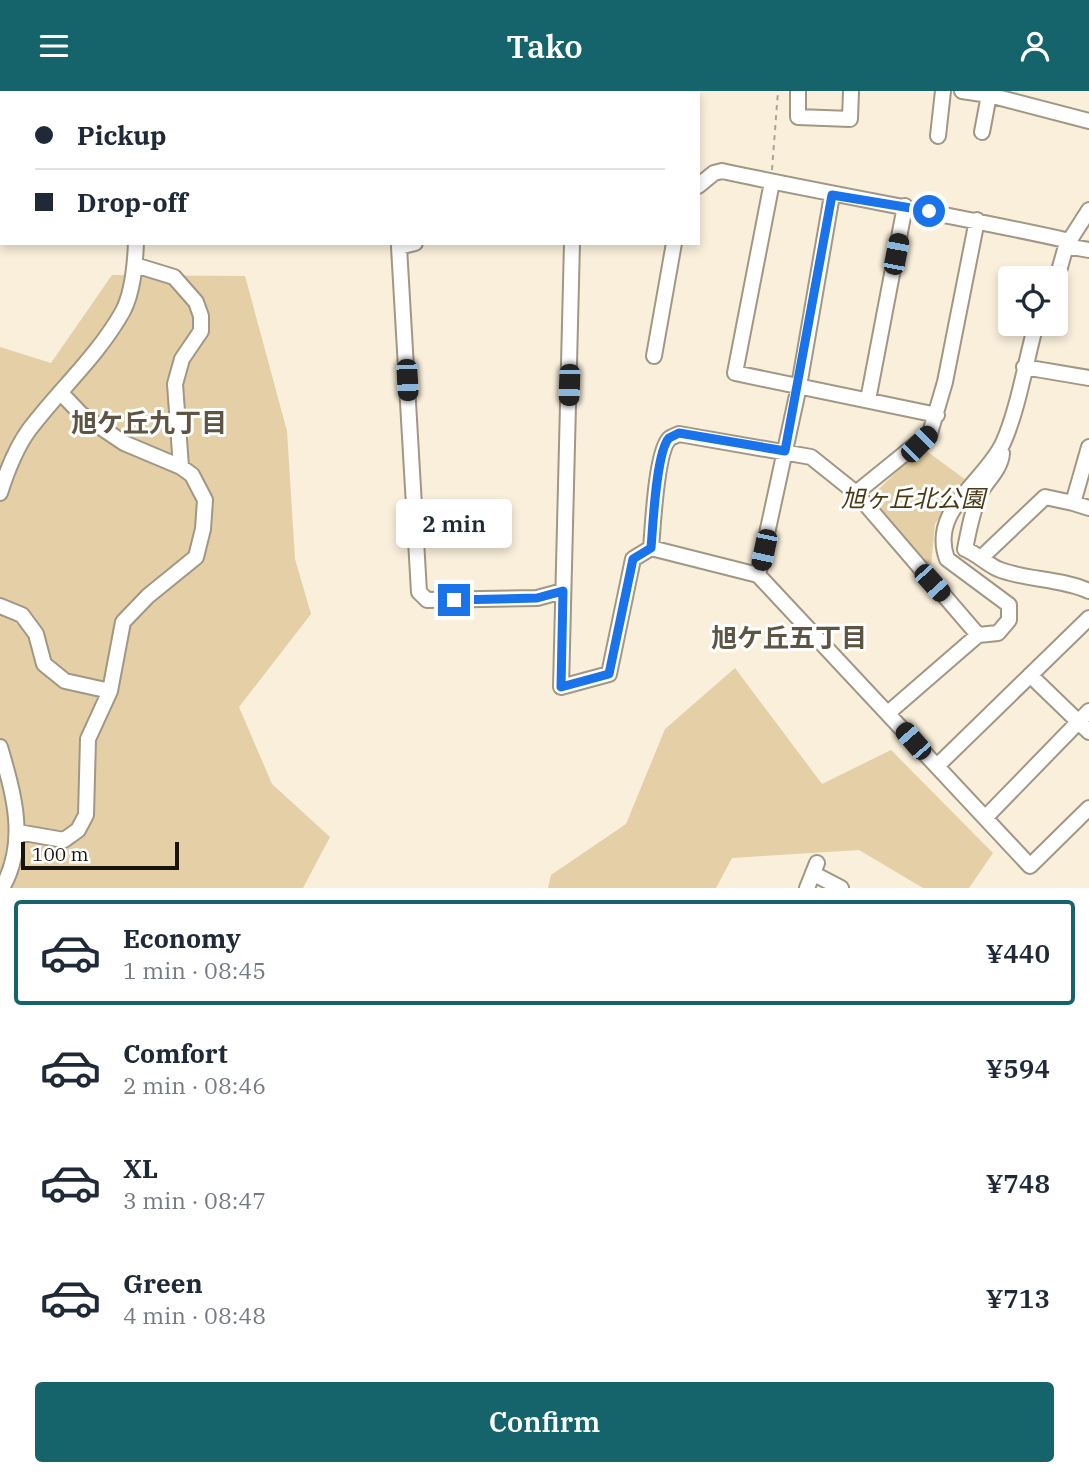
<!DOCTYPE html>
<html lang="en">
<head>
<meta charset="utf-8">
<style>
	:root { --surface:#fff; --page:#f2f2f3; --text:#1f2937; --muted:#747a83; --line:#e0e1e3; --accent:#16646b }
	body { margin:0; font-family:"IBM Plex Serif","Noto Sans JP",serif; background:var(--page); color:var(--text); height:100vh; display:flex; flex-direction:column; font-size:26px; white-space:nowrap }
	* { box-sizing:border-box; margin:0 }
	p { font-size:23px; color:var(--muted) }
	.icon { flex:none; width:38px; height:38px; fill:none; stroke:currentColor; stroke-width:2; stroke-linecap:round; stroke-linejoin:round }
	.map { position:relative; height:797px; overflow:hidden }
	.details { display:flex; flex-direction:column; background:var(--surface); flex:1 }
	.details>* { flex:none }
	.hud { position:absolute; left:0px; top:0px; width:700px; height:154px; box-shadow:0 4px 10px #0003; display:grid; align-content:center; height:154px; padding:0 35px; background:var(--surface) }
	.controls { position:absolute; left:998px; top:175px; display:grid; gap:14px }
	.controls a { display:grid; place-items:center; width:70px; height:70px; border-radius:7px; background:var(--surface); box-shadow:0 4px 10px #0003; font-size:35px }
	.scale { position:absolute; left:21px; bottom:18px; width:158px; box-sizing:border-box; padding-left:7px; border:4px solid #17140d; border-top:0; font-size:19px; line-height:24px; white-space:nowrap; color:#17140d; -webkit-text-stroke:5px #fff; paint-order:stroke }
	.end { position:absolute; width:32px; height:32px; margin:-16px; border:9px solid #1a73e8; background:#fff; box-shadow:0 0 0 4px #fff }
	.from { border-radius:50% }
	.bubble { position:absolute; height:49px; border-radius:7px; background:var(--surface); box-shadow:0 4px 10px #0003; font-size:23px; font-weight:600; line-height:49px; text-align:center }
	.car { position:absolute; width:21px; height:42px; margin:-21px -10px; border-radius:9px; box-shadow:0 0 5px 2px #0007; background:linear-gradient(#222 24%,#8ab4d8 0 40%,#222 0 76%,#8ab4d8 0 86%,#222 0) }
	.hud b { display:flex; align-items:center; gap:24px; height:66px; font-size:26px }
	.hud b+b { border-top:2px solid var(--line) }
	.hud i { width:18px; height:18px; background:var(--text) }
	ul { padding:12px 0 0; list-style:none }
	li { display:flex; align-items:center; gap:21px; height:105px; margin:0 14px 10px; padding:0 21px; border:4px solid transparent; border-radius:7px }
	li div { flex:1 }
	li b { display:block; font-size:26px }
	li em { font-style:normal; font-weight:600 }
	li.on { border-color:var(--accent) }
	li>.icon { width:63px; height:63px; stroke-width:1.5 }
	.cta { display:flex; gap:14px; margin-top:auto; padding:14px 35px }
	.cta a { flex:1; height:80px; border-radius:7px; background:var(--accent); color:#fff; font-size:28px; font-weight:600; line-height:80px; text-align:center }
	header { display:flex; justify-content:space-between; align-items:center; height:91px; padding:0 35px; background:var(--accent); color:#fff; font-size:32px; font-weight:600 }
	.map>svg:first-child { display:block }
</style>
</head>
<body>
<header><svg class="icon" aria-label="menu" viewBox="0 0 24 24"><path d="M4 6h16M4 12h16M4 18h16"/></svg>Tako<svg class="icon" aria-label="person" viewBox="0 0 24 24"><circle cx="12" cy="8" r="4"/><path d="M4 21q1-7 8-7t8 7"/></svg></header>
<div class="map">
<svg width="1089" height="797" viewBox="0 0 1089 797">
	<rect width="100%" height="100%" fill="#f9efdb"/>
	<path fill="#e4cfa6" d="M112 184 245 185 287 340 295 468 311 523 239 616 272 693 330 746 303 797H0V256L51 272Z
		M921 356 966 389 935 433 930 484 872 414 871 406Z
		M735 577 822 693 891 659 993 762 969 797H923L859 759 732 767 716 797H548L551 784 626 733 665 638Z"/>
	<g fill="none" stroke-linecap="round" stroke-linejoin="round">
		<path stroke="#66a8af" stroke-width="19" d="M334 2 338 0
			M0 67 2 68"/>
		<defs>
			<path id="minor" d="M186 0V2
				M481 0 482 2
				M798 0V26L850 28 851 0
				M962 0 989 4 1089 30
				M97 2 98 0
				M231 2 241 0
				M317 2 320 0
				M439 2 445 0
				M982 41 989 4
				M938 45 943 0
				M0 88 2 89
				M772 91 735 282 937 324
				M698 95 714 82 722 80C838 105 954 124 1070 150
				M832 104 799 295 758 484 1030 775 1089 717
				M977 129 945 291 930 342 856 402 978 544
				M415 152 399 156 419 501 427 509 537 507 563 500
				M572 152 561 596 609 583 633 468 651 457
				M1066 155 1089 159
				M135 174 174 186 196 211 201 225V240L182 268 175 293 181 376
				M1055 194 1066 155 1089 119
				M654 265 674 152
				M1024 276 1089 287
				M868 309 905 115
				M1089 356 1073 412 1089 417
				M1002 362C1001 378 987 389 980 402 972 421 969 438 965 458 977 463 987 473 998 478 1024 489 1060 487 1089 500
				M0 402C7 380 15 358 29 339 59 299 98 265 123 220 133 201 135 174 136 152
				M982 466 1045 406 1073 412
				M758 484 651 457C653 435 656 362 669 348 671 346 677 344 679 343L811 366 856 402
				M0 515 22 524 36 543 44 573 65 590 110 600
				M1030 584 1089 641
				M888 622 978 544 998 542 1009 529V514L947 468C929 419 985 391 1003 352 1018 319 1026 269 1036 233
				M0 656C14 704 28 751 2 797
				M937 675 1089 527
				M985 727 1089 620
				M18 741 64 749 78 739 86 724 88 648 110 600 123 531 148 505 196 466 203 438 205 409 192 384 181 376 124 352 81 323 61 302
				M814 783 841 797
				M807 797 817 772"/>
		</defs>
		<use href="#minor" stroke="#a09784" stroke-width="18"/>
		<path stroke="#aba494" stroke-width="2" stroke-dasharray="5 5" stroke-linecap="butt" d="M772 79 778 0"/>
		<use href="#minor" stroke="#fff" stroke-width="14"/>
	</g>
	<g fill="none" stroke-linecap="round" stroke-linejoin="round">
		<path stroke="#1a73e8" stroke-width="9" d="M454 509 537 507 563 500 561 596 609 583 633 468 651 457C653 435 656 361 669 347 671 346 677 343 679 342L785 360 832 104 929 120"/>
	</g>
	<g text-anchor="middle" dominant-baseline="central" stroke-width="6" stroke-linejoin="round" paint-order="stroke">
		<g font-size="24" font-style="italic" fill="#4b3913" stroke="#fff">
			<text x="913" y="407">旭ヶ丘北公園</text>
		</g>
		<g font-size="26" font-weight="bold" fill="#5d5444" stroke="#fff">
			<text x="149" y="331">旭ケ丘九丁目</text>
			<text x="789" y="546">旭ケ丘五丁目</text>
		</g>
	</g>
</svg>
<div class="controls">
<a><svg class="icon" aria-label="locate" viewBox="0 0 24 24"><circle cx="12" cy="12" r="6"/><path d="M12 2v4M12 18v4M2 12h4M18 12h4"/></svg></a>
</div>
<div class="scale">100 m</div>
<i class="end from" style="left:929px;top:120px"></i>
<i class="end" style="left:454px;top:509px"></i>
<div class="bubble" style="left:396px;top:408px;width:116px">2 min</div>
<i class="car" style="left:896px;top:163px;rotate:11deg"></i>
<i class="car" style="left:407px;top:289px;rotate:177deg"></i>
<i class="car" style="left:569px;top:294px;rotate:182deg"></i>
<i class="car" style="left:919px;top:353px;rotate:45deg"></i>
<i class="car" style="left:764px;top:459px;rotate:192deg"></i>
<i class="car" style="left:932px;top:492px;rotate:138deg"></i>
<i class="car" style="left:913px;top:650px;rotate:319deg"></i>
<div class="hud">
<b><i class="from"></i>Pickup</b>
<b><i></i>Drop-off</b>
</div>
</div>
<section class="details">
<ul>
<li class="on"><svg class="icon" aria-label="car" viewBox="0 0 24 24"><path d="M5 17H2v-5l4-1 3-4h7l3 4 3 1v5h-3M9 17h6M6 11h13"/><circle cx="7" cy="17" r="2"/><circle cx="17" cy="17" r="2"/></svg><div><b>Economy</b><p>1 min · 08:45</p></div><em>¥440</em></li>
<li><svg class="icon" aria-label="car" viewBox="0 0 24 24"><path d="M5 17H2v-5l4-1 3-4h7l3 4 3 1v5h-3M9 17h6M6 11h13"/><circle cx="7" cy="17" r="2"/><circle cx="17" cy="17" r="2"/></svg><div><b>Comfort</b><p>2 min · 08:46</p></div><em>¥594</em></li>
<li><svg class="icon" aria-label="car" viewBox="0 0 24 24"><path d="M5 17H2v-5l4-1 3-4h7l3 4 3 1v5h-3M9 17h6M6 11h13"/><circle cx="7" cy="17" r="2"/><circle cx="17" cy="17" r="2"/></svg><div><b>XL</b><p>3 min · 08:47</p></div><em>¥748</em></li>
<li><svg class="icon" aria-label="car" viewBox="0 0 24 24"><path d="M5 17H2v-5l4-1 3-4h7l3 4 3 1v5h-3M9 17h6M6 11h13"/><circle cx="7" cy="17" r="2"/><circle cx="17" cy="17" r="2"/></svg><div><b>Green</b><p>4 min · 08:48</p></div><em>¥713</em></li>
</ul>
<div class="cta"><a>Confirm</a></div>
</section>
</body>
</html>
